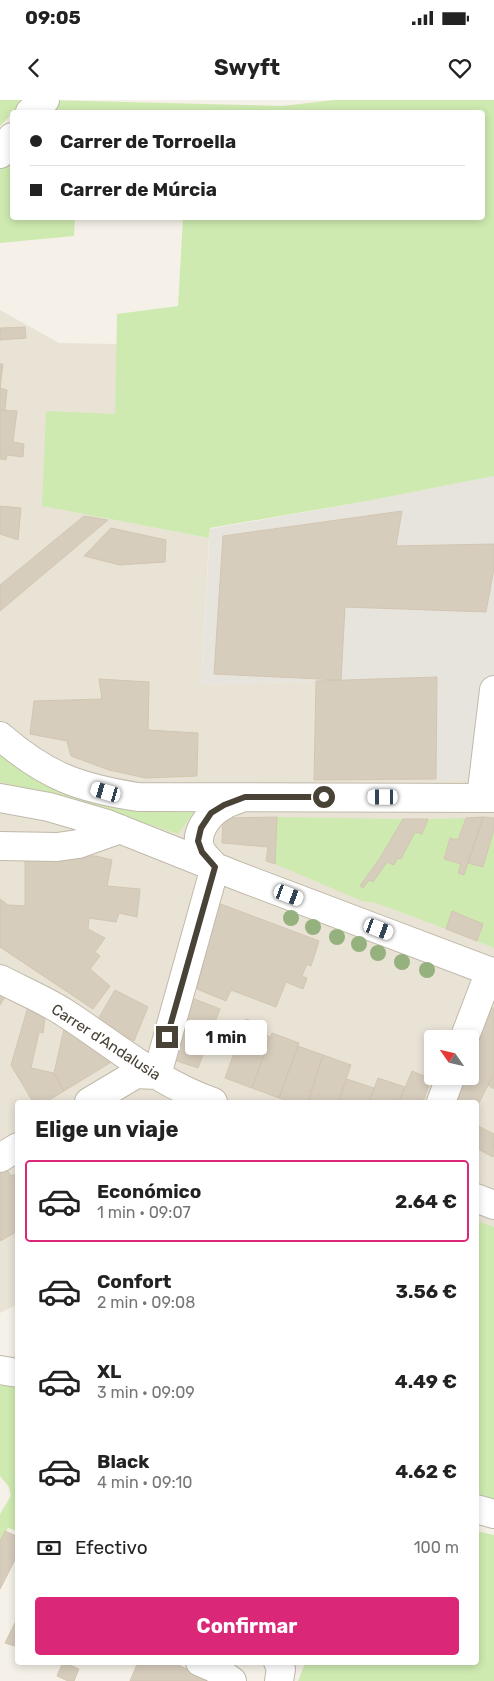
<!DOCTYPE html>
<html lang="es">
<head>
<meta charset="utf-8">
<style>
	:root { --surface:#fff; --page:#f6f6f6; --text:#222; --muted:#767676; --line:#e0e0e0; --accent:#db2777 }
	body { margin:0; font-family:Rubik,sans-serif; background:var(--page); color:var(--text); height:100vh; display:flex; flex-direction:column; font-size:19px; white-space:nowrap }
	* { box-sizing:border-box; margin:0 }
	p { font-size:16px; color:var(--muted) }
	.icon { flex:none; width:28px; height:28px; fill:none; stroke:currentColor; stroke-width:2; stroke-linecap:round; stroke-linejoin:round }
	.map { position:relative; flex:1; overflow:hidden }
	.sheet { position:absolute; left:15px; top:1000px; width:464px; height:565px; display:flex; flex-direction:column; background:var(--surface); border-radius:5px; box-shadow:0 2px 8px #0003 }
	.sheet>* { flex:none }
	.hud { position:absolute; left:10px; top:10px; width:475px; height:110px; border-radius:5px; box-shadow:0 2px 8px #0003; display:grid; align-content:center; height:110px; padding:0 20px; background:var(--surface) }
	.needle { width:32px; rotate:304deg }
	.buttons { position:absolute; left:424px; top:930px; display:grid; gap:10px }
	.buttons a { display:grid; place-items:center; width:55px; height:55px; border-radius:5px; background:var(--surface); box-shadow:0 2px 8px #0003; font-size:25px }
	.end { position:absolute; width:22px; height:22px; margin:-11px; border:6px solid #494236; background:#fff; box-shadow:0 0 0 2px #fff }
	.from { border-radius:50% }
	.bubble { position:absolute; height:35px; border-radius:5px; background:var(--surface); box-shadow:0 2px 8px #0003; font-size:16px; font-weight:700; line-height:35px; text-align:center }
	.car { position:absolute; width:15px; height:30px; margin:-15px -8px; border-radius:6px; box-shadow:0 0 4px 1px #0007; background:linear-gradient(#fff 24%,#345 0 40%,#fff 0 76%,#345 0 86%,#fff 0) }
	.hud b { display:flex; align-items:center; gap:18px; height:48px; font-size:19px }
	.hud b+b { border-top:1px solid var(--line) }
	.hud i { width:12px; height:12px; background:var(--text) }
	ul { padding:0; list-style:none }
	li { display:flex; align-items:center; gap:15px; height:82px; margin:0 10px 8px; padding:0 10px; border:2px solid transparent; border-radius:5px }
	li div { flex:1 }
	li b { display:block; font-size:19px }
	li em { font-style:normal; font-weight:700 }
	li.selected { border-color:var(--accent) }
	li>.icon { width:45px; height:45px; stroke-width:1.5 }
	h2 { padding:0 20px; font-size:22px; line-height:60px }
	.pay { display:flex; align-items:center; gap:12px; height:55px; padding:0 20px; font-size:19px }
	.pay p { margin-inline-start:auto }
	.primary-button { display:flex; gap:10px; margin-top:auto; padding:10px 20px }
	.primary-button a { flex:1; height:58px; border-radius:5px; background:var(--accent); color:#fff; font-size:20px; font-weight:700; line-height:58px; text-align:center }
	.status { display:flex; justify-content:space-between; align-items:center; height:35px; padding:0 25px; background:var(--surface); direction:ltr }
	.status svg { height:14px; fill:currentColor }
	header { display:flex; justify-content:space-between; align-items:center; height:65px; padding:0 20px; background:var(--surface); font-size:22px; font-weight:700 }
	.map>svg:first-child { display:block }
</style>
</head>
<body>
<div class="status"><b>09:05</b><svg viewBox="0 0 49 12"><path d="M0 12V9h3v3zM5 12V6h3v6zM10 12V3h3v9zM15 12V0h3v12zM26 1h20v11H26zM47 4h2v5h-2z"/></svg></div>
<header><svg class="icon" aria-label="back" viewBox="0 0 24 24"><path d="M15 5l-7 7 7 7"/></svg>Swyft<svg class="icon" aria-label="heart" viewBox="0 0 24 24"><path d="M12 20l-8-8c-3-5 5-10 8-4 3-6 11-1 8 4z"/></svg></header>
<div class="map">
<svg width="494" height="1581" viewBox="0 0 494 1581">
	<rect width="100%" height="100%" fill="#f5f1e8"/>
	<path fill="#e9e3d6" fill-rule="evenodd" d="M0 210 59 243 117 244 115 315 43 406 209 438 201 585 437 577 436 679 494 680V1127L476 1120V1002H18L17 1205 0 1213ZM432 939H470V976H432Z"/>
	<path fill="#e7e3dd" d="M494 376V680L436 679 437 577 201 585 210 429 367 401Z"/>
	<path fill="#ceeab0" d="M0 0H26L0 26Z
		M45 0 282 6 335 0H494V376L367 401 210 428 209 438 42 406 46 311 115 314 117 214 178 206 183 118H482V12H30Z
		M12 37V118H75L74 136 0 143V54Z
		M0 651 198 707 178 734 87 704 0 682Z
		M277 717 403 719 380 758 360 786 363 788 369 780 373 782 387 762 394 765 398 758 401 759 415 732 422 734 428 719 466 718 458 740 450 738 444 759 461 764 458 773 464 775 468 763 482 767 494 729V848L477 841 483 824 453 812 446 829 376 803 362 801 275 764Z
		M476 1120 494 1127V1400L476 1395Z
		M0 1279 17 1281 18 1431 8 1428 0 1441V1414L11 1396 9 1387 0 1376Z
		M476 1431 494 1435V1581H298L305 1563 476 1562Z"/>
	<path fill="#d7cdbd" stroke="#d2c6b0" d="M25 227 26 238 0 240V228Z
		M0 264H3L0 288 7 290 5 310H0Z
		M0 310 17 311 13 342 24 344 23 357 7 355 6 360 0 359Z
		M0 406 21 408 18 440 0 434Z
		M402 411 396 446 494 444V468L486 512 345 507 341 580 214 574 223 436Z
		M84 416 108 420 0 511V485Z
		M111 428 166 440 165 462 120 465 84 456Z
		M437 577 436 679 314 680 316 581Z
		M99 579 149 582 148 630 198 633 197 676 146 678 109 670 71 656 67 641 30 634 34 601 102 599Z
		M277 717 275 764 266 761 268 747 222 743 223 718Z
		M483 717 494 718V729L483 767 468 763Z
		M483 717 464 775 458 773 461 764 444 759 450 738 458 740 466 718Z
		M403 719H428L422 734 415 732 401 759 398 758 394 765 387 762 373 782 369 780 363 788 360 786 380 758Z
		M25 754 96 756 112 760 107 786 140 789 137 817 119 813 116 822 89 818 88 829 105 838 95 852 100 856 90 869 110 886 93 909 0 847V799L8 805 25 806Z
		M218 803 319 841 311 866 307 864 302 876 307 878 303 889 286 882 276 907 231 890 226 901 197 889Z
		M452 811 483 824 477 841 446 829Z
		M115 890 148 907 134 941 97 921Z
		M0 891 7 894 0 905Z
		M187 896 220 909 198 968 174 960Z
		M28 907 45 918 43 933 39 932 31 968 54 973 64 991 46 1002H33L11 965Z
		M488 908H494V973L476 1009V1002H451L461 976H470V952Z
		M246 919 260 924 257 932 271 937 252 988 225 978Z
		M64 929 112 957 113 961 64 991 54 973Z
		M272 933 299 943 279 998 252 988Z
		M298 946 323 955 308 1002H293L279 998Z
		M323 955 351 965 338 1002H308Z
		M412 971 431 979 423 1002H399Z
		M494 973V989L488 985Z
		M378 978 405 987 399 1002H369Z
		M347 979 374 988 369 1002H338Z
		M476 1025 494 1034 493 1057 476 1048Z
		M6 1068 11 1076 18 1073V1131L0 1141V1071Z
		M5 1431 18 1437V1454L0 1489V1441Z
		M18 1517V1547L5 1543Z
		M63 1562 79 1569 74 1581H68L57 1576Z
		M138 1562H171L214 1581H130Z"/>
	<g fill="none" stroke-linecap="round" stroke-linejoin="round">
		<defs>
			<path id="minor" d="M30 12 45 0
				M0 54 12 37
				M0 636C46 676 79 688 138 697L494 698
				M0 698 49 707 107 724 235 775 494 873
				M481 698 494 590
				M0 746 57 747 78 744 120 729
				M0 879C21 890 45 900 65 913 113 944 158 983 213 1002
				M464 939 490 871
				M89 1002 136 974 157 975 215 767C211 762 205 757 202 752 192 735 208 714 223 706 228 702 235 701 241 698
				M441 1002 451 976
				M0 1058 18 1047
				M476 1098 494 1105
				M0 1270 18 1273
				M476 1409 494 1414
				M200 1562 214 1568 232 1581
				M278 1562 281 1569 279 1581"/>
		</defs>
		<use href="#minor" stroke="#c1b9aa" stroke-width="30"/>
		<use href="#minor" stroke="#fff" stroke-width="28"/>
	</g>
	<g fill="#94b17e">
		<circle cx="291" cy="818" r="8"/>
		<circle cx="313" cy="827" r="8"/>
		<circle cx="337" cy="837" r="8"/>
		<circle cx="359" cy="844" r="8"/>
		<circle cx="378" cy="853" r="8"/>
		<circle cx="402" cy="862" r="8"/>
		<circle cx="427" cy="870" r="8"/>
	</g>
	<g fill="none" stroke-linecap="round" stroke-linejoin="round">
		<path stroke="#494236" stroke-width="6" d="M167 937 215 767 202 752 198 741 201 728 211 713 224 705 245 697H324"/>
	</g>
	<g text-anchor="middle" dominant-baseline="central" stroke-width="4.5" stroke-linejoin="round" paint-order="stroke">
		<g font-size="15" fill="#494236" stroke="#fff">
			<text transform="translate(106 942) rotate(33)">Carrer d'Andalusia</text>
		</g>
	</g>
</svg>
<div class="buttons">
<a><svg class="needle" viewBox="-14 -14 28 28"><path d="M0-13l5 13h-10z" fill="#e53935"/><path d="M0 13l5-13h-10z" fill="#767676"/></svg></a>
</div>
<i class="end from" style="left:324px;top:697px"></i>
<i class="end" style="left:167px;top:937px"></i>
<div class="bubble" style="left:185px;top:920px;width:82px">1 min</div>
<i class="car" style="left:106px;top:692px;rotate:286deg"></i>
<i class="car" style="left:383px;top:697px;rotate:270deg"></i>
<i class="car" style="left:289px;top:795px;rotate:111deg"></i>
<i class="car" style="left:379px;top:829px;rotate:111deg"></i>
<div class="hud">
<b><i class="from"></i>Carrer de Torroella</b>
<b><i></i>Carrer de Múrcia</b>
</div>
<section class="sheet">
<h2>Elige un viaje</h2>
<ul>
<li class="selected"><svg class="icon" aria-label="car" viewBox="0 0 24 24"><path d="M5 17H2v-5l4-1 3-4h7l3 4 3 1v5h-3M9 17h6M6 11h13"/><circle cx="7" cy="17" r="2"/><circle cx="17" cy="17" r="2"/></svg><div><b>Económico</b><p>1 min · 09:07</p></div><em>2.64 €</em></li>
<li><svg class="icon" aria-label="car" viewBox="0 0 24 24"><path d="M5 17H2v-5l4-1 3-4h7l3 4 3 1v5h-3M9 17h6M6 11h13"/><circle cx="7" cy="17" r="2"/><circle cx="17" cy="17" r="2"/></svg><div><b>Confort</b><p>2 min · 09:08</p></div><em>3.56 €</em></li>
<li><svg class="icon" aria-label="car" viewBox="0 0 24 24"><path d="M5 17H2v-5l4-1 3-4h7l3 4 3 1v5h-3M9 17h6M6 11h13"/><circle cx="7" cy="17" r="2"/><circle cx="17" cy="17" r="2"/></svg><div><b>XL</b><p>3 min · 09:09</p></div><em>4.49 €</em></li>
<li><svg class="icon" aria-label="car" viewBox="0 0 24 24"><path d="M5 17H2v-5l4-1 3-4h7l3 4 3 1v5h-3M9 17h6M6 11h13"/><circle cx="7" cy="17" r="2"/><circle cx="17" cy="17" r="2"/></svg><div><b>Black</b><p>4 min · 09:10</p></div><em>4.62 €</em></li>
</ul>
<div class="pay"><svg class="icon" aria-label="cash" viewBox="0 0 24 24"><path d="M3 7h18v10H3z"/><circle cx="12" cy="12" r="2"/></svg>Efectivo<p>100 m</p></div>
<div class="primary-button"><a>Confirmar</a></div>
</section>
</div>
</body>
</html>
